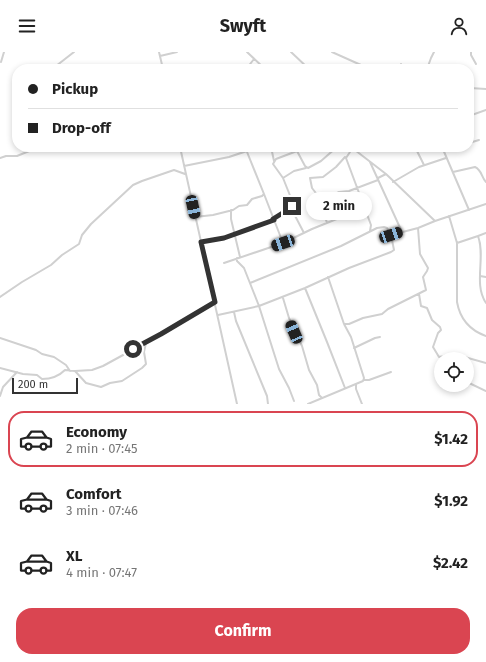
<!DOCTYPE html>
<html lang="en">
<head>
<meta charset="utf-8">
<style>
	:root { --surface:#fff; --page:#f2f2f2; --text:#222; --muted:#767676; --line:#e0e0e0; --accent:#da4551 }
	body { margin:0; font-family:"Fira Sans",sans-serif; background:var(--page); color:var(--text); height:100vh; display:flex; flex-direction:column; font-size:15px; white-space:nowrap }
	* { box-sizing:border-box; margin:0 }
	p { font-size:13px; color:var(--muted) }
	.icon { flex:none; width:22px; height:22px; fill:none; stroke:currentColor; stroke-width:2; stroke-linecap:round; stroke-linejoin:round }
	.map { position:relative; height:352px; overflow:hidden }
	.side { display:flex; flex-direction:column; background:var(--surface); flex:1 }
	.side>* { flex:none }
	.hud { position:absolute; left:12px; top:12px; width:462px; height:88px; border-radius:16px; box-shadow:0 2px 6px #0003; display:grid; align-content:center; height:88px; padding:0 16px; background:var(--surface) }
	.tools { position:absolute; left:434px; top:300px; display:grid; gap:8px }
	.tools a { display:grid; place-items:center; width:40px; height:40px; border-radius:50%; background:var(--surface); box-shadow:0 2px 6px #0003; font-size:20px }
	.scale { position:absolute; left:12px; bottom:10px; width:66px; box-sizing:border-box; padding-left:4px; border:2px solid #333; border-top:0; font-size:11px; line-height:14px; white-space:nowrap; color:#333; -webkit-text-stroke:3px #fff; paint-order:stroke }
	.end { position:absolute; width:18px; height:18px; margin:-9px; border:5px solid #333; background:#fff; box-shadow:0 0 0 2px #fff }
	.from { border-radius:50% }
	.bubble { position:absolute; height:28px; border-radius:14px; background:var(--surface); box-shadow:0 2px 6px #0003; font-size:13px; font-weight:700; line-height:28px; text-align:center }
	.car { position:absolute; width:12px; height:24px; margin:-12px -6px; border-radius:5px; box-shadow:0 0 3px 1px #0007; background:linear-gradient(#222 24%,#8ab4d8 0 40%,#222 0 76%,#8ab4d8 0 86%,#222 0) }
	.hud b { display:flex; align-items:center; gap:14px; height:38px; font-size:15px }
	.hud b+b { border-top:1px solid var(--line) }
	.hud i { width:10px; height:10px; background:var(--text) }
	ul { padding:7px 0 0; list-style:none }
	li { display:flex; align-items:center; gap:12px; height:56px; margin:0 8px 6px; padding:0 8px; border:2px solid transparent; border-radius:16px }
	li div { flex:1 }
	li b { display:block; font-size:15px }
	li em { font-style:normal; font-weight:700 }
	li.active { border-color:var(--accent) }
	li>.icon { width:36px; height:36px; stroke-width:1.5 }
	.button { display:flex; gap:8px; margin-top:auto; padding:8px 16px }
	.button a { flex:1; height:46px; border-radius:16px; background:var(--accent); color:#fff; font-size:16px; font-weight:700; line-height:46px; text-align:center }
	header { display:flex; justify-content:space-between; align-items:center; height:52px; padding:0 16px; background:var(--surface); font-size:18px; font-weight:700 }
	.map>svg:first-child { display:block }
</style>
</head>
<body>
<header><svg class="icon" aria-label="menu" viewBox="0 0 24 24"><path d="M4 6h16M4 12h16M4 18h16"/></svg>Swyft<svg class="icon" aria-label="person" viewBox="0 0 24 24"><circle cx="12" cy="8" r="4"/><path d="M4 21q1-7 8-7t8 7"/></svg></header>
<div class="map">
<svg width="486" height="352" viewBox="0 0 486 352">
	<rect width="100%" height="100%" fill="#fff"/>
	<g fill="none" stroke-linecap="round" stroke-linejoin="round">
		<path stroke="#d0d0d0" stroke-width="2" d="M159 0 163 17
			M247 0 265 17
			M291 0 309 17
			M332 0 361 13 365 17
			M471 0V3L476 12
			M160 4 177 0
			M1 10 4 0
			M401 12 404 17
			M55 17 56 14 74 0
			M245 17 247 16 254 7
			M354 17 359 12
			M427 17 431 6 434 0
			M470 36 486 37
			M469 64 486 58
			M469 91 479 88
			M180 95 237 352
			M271 95 274 109
			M299 95 297 99 305 114 308 116 321 109 337 95
			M351 95 386 122 435 169
			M415 95 424 113
			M442 95 469 158
			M352 97 346 106 371 173 370 179
			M443 98 454 95
			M297 99 276 107 273 112 283 126 293 151 291 156 304 181
			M0 106 6 104H17L39 95
			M370 110 402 180
			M184 114 229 105 247 99
			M453 120 475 115C482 118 481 125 486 130
			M283 126 294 119 306 116
			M393 130 419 115 446 106
			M264 142 283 191
			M322 149 312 136 310 126 323 125 336 115 345 105
			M231 158V167L240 205
			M449 164 457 191 478 184C486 205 473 232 486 251
			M195 165 213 163 233 158 239 154 247 153 252 147 262 144 264 142 245 95
			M273 167 289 157 291 154
			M327 171 321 152 322 149 339 140 349 139 378 128V126L386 122
			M478 184 486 181
			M201 190 224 186 274 169
			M457 191V250C460 267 469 278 486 284
			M237 206V209L244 216 259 254 279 317 289 336 294 349
			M224 211 283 191 312 177 354 160 365 158
			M480 224 486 225
			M250 231 341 194 377 176 384 175 387 176 391 183
			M305 236 327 290 345 336
			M419 242 421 254 427 256 432 268 440 275 441 278 438 281 433 295 439 305 454 302 486 311
			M0 245 22 230 51 213 62 203 79 192 82 183 91 172 133 133 142 129 174 118 185 122
			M283 246 289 266 302 294 309 318 317 333 319 343 322 346
			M234 260 236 269 267 344 268 352
			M218 263 259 254 305 236 349 216 391 200 394 198 391 183 418 176 435 169 486 152
			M344 272H349L363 266 382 262 388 257 426 238 423 225 427 219 428 216 420 202 418 176
			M0 286 36 298 42 302 54 305 66 313 70 319
			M354 296 375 286 380 285
			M0 316 23 322 37 323 42 327C51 327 58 325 65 318L75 319 86 331 101 335 110 331 122 329 142 316 146 312 144 300 146 291 215 250
			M75 319 92 318 103 314 145 291
			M364 328H369L391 320
			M467 330 486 339
			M356 332V337L362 352
			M0 344 3 335 17 320
			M308 352 363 329 364 326 351 285 344 272 328 225"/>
	</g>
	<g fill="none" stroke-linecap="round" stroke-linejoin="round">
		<path stroke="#333" stroke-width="5" d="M133 297 161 282 215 250 201 190 224 186 274 168 273 167 289 157 292 154"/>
	</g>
</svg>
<div class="tools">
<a><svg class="icon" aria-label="locate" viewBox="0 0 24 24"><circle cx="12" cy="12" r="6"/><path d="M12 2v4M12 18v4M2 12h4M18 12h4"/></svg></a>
</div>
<div class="scale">200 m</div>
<i class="end from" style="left:133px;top:297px"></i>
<i class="end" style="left:292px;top:154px"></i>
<div class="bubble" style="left:306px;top:140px;width:66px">2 min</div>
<i class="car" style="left:193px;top:155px;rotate:168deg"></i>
<i class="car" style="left:391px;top:183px;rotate:72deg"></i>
<i class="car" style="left:283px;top:191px;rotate:251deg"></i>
<i class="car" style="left:294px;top:280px;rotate:337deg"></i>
<div class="hud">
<b><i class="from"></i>Pickup</b>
<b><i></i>Drop-off</b>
</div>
</div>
<section class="side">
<ul>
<li class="active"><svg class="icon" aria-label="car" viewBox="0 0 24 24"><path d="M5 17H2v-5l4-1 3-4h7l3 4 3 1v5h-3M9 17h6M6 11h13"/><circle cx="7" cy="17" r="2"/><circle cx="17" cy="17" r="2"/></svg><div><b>Economy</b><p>2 min · 07:45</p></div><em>$1.42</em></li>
<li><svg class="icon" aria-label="car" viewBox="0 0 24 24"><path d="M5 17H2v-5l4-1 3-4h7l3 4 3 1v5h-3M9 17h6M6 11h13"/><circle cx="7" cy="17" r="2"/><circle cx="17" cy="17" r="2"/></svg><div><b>Comfort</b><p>3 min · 07:46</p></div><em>$1.92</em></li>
<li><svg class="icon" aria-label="car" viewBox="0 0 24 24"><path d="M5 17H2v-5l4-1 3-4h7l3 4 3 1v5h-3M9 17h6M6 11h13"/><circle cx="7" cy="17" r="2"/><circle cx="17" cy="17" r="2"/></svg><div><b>XL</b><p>4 min · 07:47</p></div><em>$2.42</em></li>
</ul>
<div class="button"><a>Confirm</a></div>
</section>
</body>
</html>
